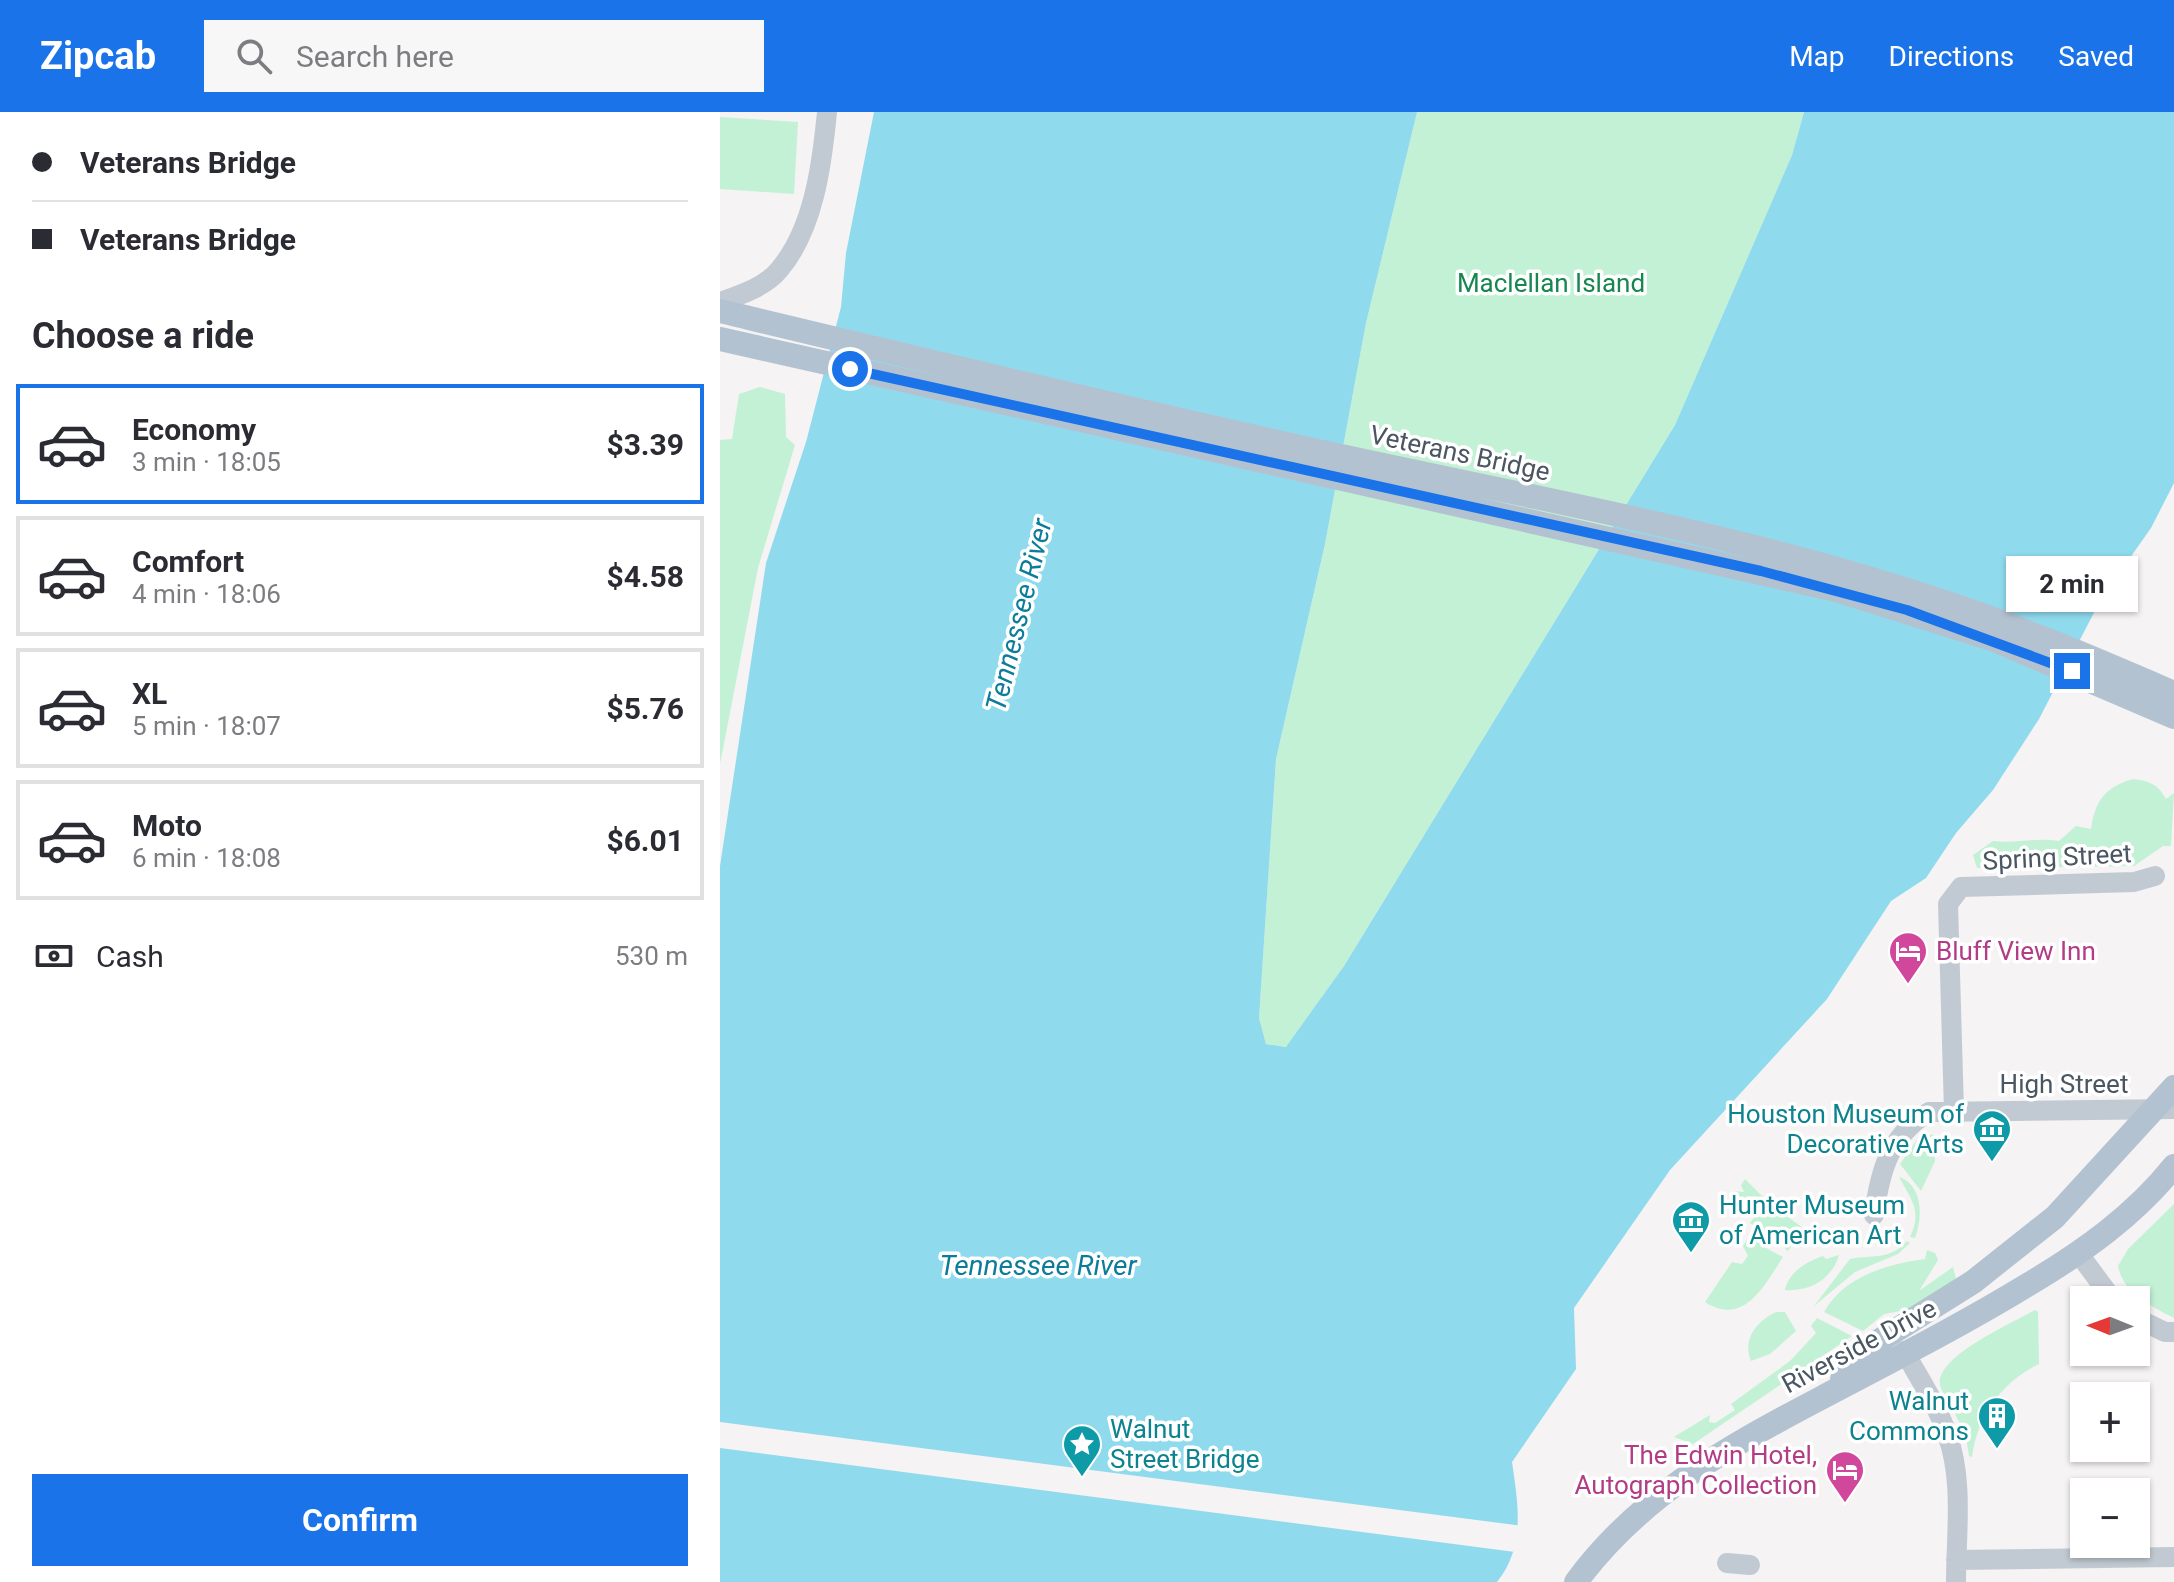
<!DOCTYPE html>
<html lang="en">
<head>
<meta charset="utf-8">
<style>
	:root { --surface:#fff; --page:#f7f7f7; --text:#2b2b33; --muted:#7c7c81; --line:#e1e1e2; --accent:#1a73e8 }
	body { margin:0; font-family:Roboto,sans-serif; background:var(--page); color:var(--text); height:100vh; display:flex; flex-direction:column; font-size:30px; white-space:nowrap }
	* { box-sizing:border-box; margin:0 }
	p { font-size:26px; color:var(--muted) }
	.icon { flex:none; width:44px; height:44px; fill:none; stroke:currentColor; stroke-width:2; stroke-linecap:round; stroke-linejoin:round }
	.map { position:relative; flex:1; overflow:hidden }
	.drawer { display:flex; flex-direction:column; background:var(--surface); width:720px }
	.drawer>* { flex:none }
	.hud { display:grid; align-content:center; height:176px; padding:0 32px; background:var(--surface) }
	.needle { width:52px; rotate:271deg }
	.tools { position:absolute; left:1350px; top:1174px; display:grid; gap:16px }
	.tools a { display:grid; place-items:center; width:80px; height:80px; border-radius:0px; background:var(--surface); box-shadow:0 2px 6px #0004; font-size:40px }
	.end { position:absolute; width:36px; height:36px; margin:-18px; border:10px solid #1a73e8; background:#fff; box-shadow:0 0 0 4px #fff }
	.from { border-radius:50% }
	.bubble { position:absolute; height:56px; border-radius:0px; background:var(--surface); box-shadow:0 2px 6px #0004; font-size:26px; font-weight:700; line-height:56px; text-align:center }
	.hud b { display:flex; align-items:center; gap:28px; height:76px; font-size:30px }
	.hud b+b { border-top:2px solid var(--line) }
	.hud i { width:20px; height:20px; background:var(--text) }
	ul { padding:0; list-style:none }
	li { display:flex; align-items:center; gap:24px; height:120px; margin:0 16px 12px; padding:0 16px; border:4px solid var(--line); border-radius:0px }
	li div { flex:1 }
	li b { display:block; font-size:30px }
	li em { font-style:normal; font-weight:700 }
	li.on { border-color:var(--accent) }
	li>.icon { width:72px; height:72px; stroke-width:1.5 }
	h2 { padding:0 32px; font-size:36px; line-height:96px }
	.pay { display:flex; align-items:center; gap:20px; height:88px; padding:0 32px; font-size:30px }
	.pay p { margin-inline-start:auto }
	.cta { display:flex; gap:16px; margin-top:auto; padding:16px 32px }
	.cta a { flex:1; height:92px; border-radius:0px; background:var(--accent); color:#fff; font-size:32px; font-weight:700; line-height:92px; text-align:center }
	header { display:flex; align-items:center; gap:48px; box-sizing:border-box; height:112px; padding:0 40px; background:var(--accent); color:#fff }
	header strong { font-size:38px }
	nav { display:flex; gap:44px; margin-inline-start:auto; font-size:28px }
	.search { width:560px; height:72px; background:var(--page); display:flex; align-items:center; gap:20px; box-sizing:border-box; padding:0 28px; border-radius:0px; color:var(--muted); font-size:30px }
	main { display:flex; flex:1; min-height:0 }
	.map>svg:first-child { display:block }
</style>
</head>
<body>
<header>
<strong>Zipcab</strong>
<div class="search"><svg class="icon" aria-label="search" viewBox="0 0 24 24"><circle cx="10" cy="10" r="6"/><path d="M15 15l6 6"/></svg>Search here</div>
<nav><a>Map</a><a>Directions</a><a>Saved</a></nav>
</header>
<main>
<section class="drawer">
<div class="hud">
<b><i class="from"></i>Veterans Bridge</b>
<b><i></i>Veterans Bridge</b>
</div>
<h2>Choose a ride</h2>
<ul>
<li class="on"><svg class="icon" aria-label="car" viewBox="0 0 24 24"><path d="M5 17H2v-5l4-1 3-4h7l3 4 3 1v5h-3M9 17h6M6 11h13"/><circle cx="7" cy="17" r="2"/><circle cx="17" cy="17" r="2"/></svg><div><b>Economy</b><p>3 min · 18:05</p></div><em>$3.39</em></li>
<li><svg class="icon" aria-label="car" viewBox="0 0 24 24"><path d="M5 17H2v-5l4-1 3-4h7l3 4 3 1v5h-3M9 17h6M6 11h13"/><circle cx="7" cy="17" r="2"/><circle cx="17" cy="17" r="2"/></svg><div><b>Comfort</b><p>4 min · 18:06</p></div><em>$4.58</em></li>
<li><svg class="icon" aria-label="car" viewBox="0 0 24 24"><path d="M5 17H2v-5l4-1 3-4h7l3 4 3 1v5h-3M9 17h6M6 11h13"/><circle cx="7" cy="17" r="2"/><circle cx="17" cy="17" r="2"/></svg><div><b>XL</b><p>5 min · 18:07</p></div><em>$5.76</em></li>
<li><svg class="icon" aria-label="car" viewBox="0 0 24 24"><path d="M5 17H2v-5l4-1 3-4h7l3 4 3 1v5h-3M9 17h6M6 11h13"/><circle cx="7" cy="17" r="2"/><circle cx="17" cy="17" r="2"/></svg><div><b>Moto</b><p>6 min · 18:08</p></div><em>$6.01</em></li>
</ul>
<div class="pay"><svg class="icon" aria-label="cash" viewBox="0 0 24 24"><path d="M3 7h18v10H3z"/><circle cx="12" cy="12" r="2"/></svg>Cash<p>530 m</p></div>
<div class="cta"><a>Confirm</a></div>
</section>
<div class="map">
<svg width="1454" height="1470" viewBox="0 0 1454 1470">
	<rect width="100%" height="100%" fill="#f5f3f3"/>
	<path fill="#c3f1d5" d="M697 0H1084L1072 43 955 313 624 854 567 935 546 932 539 906 556 647 605 432 646 211Z
		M0 5 78 10 74 82 0 77Z
		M40 275 65 282 66 325 75 333 38 456 0 652V328L12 327 19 282Z
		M1413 667C1429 669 1438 672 1446 687L1454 681 1451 734H1443L1414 754 1257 756 1253 743 1273 729C1297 732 1317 725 1339 729L1356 714 1371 717C1375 689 1385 675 1413 667Z
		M1201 1022 1214 1023 1215 1049 1201 1079 1180 1052Z
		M1179 1065C1203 1073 1203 1105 1195 1126L1190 1125C1203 1098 1190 1086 1179 1065Z
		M1025 1067 1048 1090 1083 1116 1068 1139 1053 1125 1044 1135 1063 1145C1044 1174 1024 1215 985 1190L1012 1150 1022 1152 1028 1144 1023 1134 1036 1115 1030 1111 1036 1103 1025 1095 1019 1103 1005 1093 1014 1079 1024 1080 1021 1073Z
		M1454 1092V1206C1431 1194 1403 1181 1398 1154L1408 1137Z
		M1187 1129 1190 1131 1178 1142 1135 1160 1094 1194 1130 1147C1153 1142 1169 1149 1187 1129Z
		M1207 1138 1215 1141 1218 1148 1199 1179 1233 1155 1236 1167 1203 1195 1164 1202 1143 1219 1104 1200C1124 1164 1168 1152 1205 1147Z
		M1119 1143C1112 1167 1090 1180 1065 1178 1068 1161 1087 1149 1103 1144L1106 1147Z
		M1315 1198 1318 1200 1319 1252C1281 1271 1258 1303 1252 1345L1249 1344C1246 1313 1233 1302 1221 1276 1209 1247 1293 1211 1315 1198Z
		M1056 1200H1065L1076 1219 1050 1242 1031 1249C1022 1227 1037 1209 1056 1200Z
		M1097 1206 1132 1224 973 1332 954 1325 990 1303 989 1310 995 1311 1015 1298 1011 1292 1070 1249 1096 1221 1091 1214Z"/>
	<path fill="#90daee" d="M154 0H697L646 211 605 432 556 647 539 906 546 932 566 935 624 854 955 313 1072 43 1084 0H1454V371L1431 416 1381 487 1319 607 1273 678 1236 721 1206 766 1171 789 1107 887 950 1058 854 1196 856 1257 792 1350C798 1392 806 1434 777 1470H0V754L46 451 86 330 121 195 126 141Z"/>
	<path fill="#f5f3f3" d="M0 1310 803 1414 795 1440 0 1336Z"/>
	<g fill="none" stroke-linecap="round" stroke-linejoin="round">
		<path stroke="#c1cad2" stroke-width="20" d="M0 190C20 183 45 175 59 158 94 117 102 52 107 0
			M1234 999 1228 792 1241 775 1414 770 1435 764
			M1154 1103C1160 1059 1169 1024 1209 1000L1454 997
			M1359 1142 1393 1188
			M1416 1206 1445 1220H1454
			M1184 1239C1199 1266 1217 1293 1227 1322 1244 1368 1236 1422 1236 1470
			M1236 1448 1454 1445
			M1007 1451 1030 1453"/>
		<path stroke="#b3c2d1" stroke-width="24" d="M0 199C204 248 407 297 612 342 813 386 1019 422 1215 487 1296 513 1375 547 1454 581
			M0 227 1116 478 1272 527 1454 605
			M1122 1267 1154 1232 1253 1170 1335 1105 1454 975
			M856 1470C920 1383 1008 1335 1101 1286 1171 1249 1242 1213 1309 1172 1363 1140 1415 1103 1454 1054"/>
	</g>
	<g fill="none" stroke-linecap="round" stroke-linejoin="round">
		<path stroke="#1a73e8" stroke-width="10" d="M130 257 1041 459 1187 498 1352 559"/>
	</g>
	<defs>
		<symbol id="hotel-pin" viewBox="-11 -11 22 30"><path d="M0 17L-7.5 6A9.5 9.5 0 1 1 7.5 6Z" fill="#d1479c" stroke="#fff"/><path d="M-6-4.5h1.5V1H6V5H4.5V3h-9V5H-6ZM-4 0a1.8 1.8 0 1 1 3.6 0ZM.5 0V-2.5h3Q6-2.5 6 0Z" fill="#fff"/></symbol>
		<symbol id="museum-pin" viewBox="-11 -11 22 30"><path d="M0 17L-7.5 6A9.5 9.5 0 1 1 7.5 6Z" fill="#0f9aa8" stroke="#fff"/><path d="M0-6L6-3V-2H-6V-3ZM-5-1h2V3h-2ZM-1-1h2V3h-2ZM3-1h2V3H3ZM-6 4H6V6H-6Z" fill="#fff"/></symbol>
		<symbol id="building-pin" viewBox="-11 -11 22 30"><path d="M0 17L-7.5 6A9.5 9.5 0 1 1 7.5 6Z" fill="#0f9aa8" stroke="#fff"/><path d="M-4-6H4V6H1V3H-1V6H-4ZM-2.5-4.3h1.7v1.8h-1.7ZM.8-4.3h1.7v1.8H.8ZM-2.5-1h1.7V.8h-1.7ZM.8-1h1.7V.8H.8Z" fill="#fff"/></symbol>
		<symbol id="sight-pin" viewBox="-11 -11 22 30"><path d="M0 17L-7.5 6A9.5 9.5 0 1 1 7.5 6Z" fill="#0f9aa8" stroke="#fff"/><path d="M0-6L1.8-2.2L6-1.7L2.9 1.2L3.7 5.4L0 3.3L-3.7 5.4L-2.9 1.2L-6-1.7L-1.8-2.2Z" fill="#fff"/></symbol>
	</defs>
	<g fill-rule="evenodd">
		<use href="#hotel-pin" x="1166" y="817" width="44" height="60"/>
		<use href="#museum-pin" x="1250" y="995" width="44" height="60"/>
		<use href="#museum-pin" x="949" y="1086" width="44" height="60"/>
		<use href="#building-pin" x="1255" y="1282" width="44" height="60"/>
		<use href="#sight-pin" x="340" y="1310" width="44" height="60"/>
		<use href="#hotel-pin" x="1103" y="1336" width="44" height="60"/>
	</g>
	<g text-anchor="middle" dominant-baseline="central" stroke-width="7" stroke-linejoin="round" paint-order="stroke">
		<g font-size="26" fill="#17864f" stroke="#fff">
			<text x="831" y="171">Maclellan Island</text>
		</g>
		<g font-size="26" fill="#4a5661" stroke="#fff">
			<text transform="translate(740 341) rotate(12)">Veterans Bridge</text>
			<text transform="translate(1337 745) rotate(-3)">Spring Street</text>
			<text x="1344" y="972">High Street</text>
			<text transform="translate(1139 1234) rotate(-28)">Riverside Drive</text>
		</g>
		<g font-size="26" fill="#b23c85" stroke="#fff" text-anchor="start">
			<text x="1216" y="839">Bluff View Inn</text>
			<text x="1097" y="1343" text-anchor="end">The Edwin Hotel,<tspan x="1097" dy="30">Autograph Collection</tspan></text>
		</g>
		<g font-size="26" fill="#0d838f" stroke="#fff" text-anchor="end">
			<text x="1244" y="1002">Houston Museum of<tspan x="1244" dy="30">Decorative Arts</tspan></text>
			<text x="999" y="1093" text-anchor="start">Hunter Museum<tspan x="999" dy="30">of American Art</tspan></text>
			<text x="1249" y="1289">Walnut<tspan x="1249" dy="30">Commons</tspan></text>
			<text x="390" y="1317" text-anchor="start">Walnut<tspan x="390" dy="30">Street Bridge</tspan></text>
		</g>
		<g font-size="28" font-style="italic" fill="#0c7c9b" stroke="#fff">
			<text transform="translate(299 503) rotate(-76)">Tennessee River</text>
			<text x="318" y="1153">Tennessee River</text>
		</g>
	</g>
</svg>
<div class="tools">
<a><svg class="needle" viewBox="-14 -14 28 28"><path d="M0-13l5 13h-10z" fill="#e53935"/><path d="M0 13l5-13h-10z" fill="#7c7c81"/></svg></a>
<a>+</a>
<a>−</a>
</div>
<i class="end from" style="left:130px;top:257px"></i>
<i class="end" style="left:1352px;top:559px"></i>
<div class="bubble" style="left:1286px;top:444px;width:132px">2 min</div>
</div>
</main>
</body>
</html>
